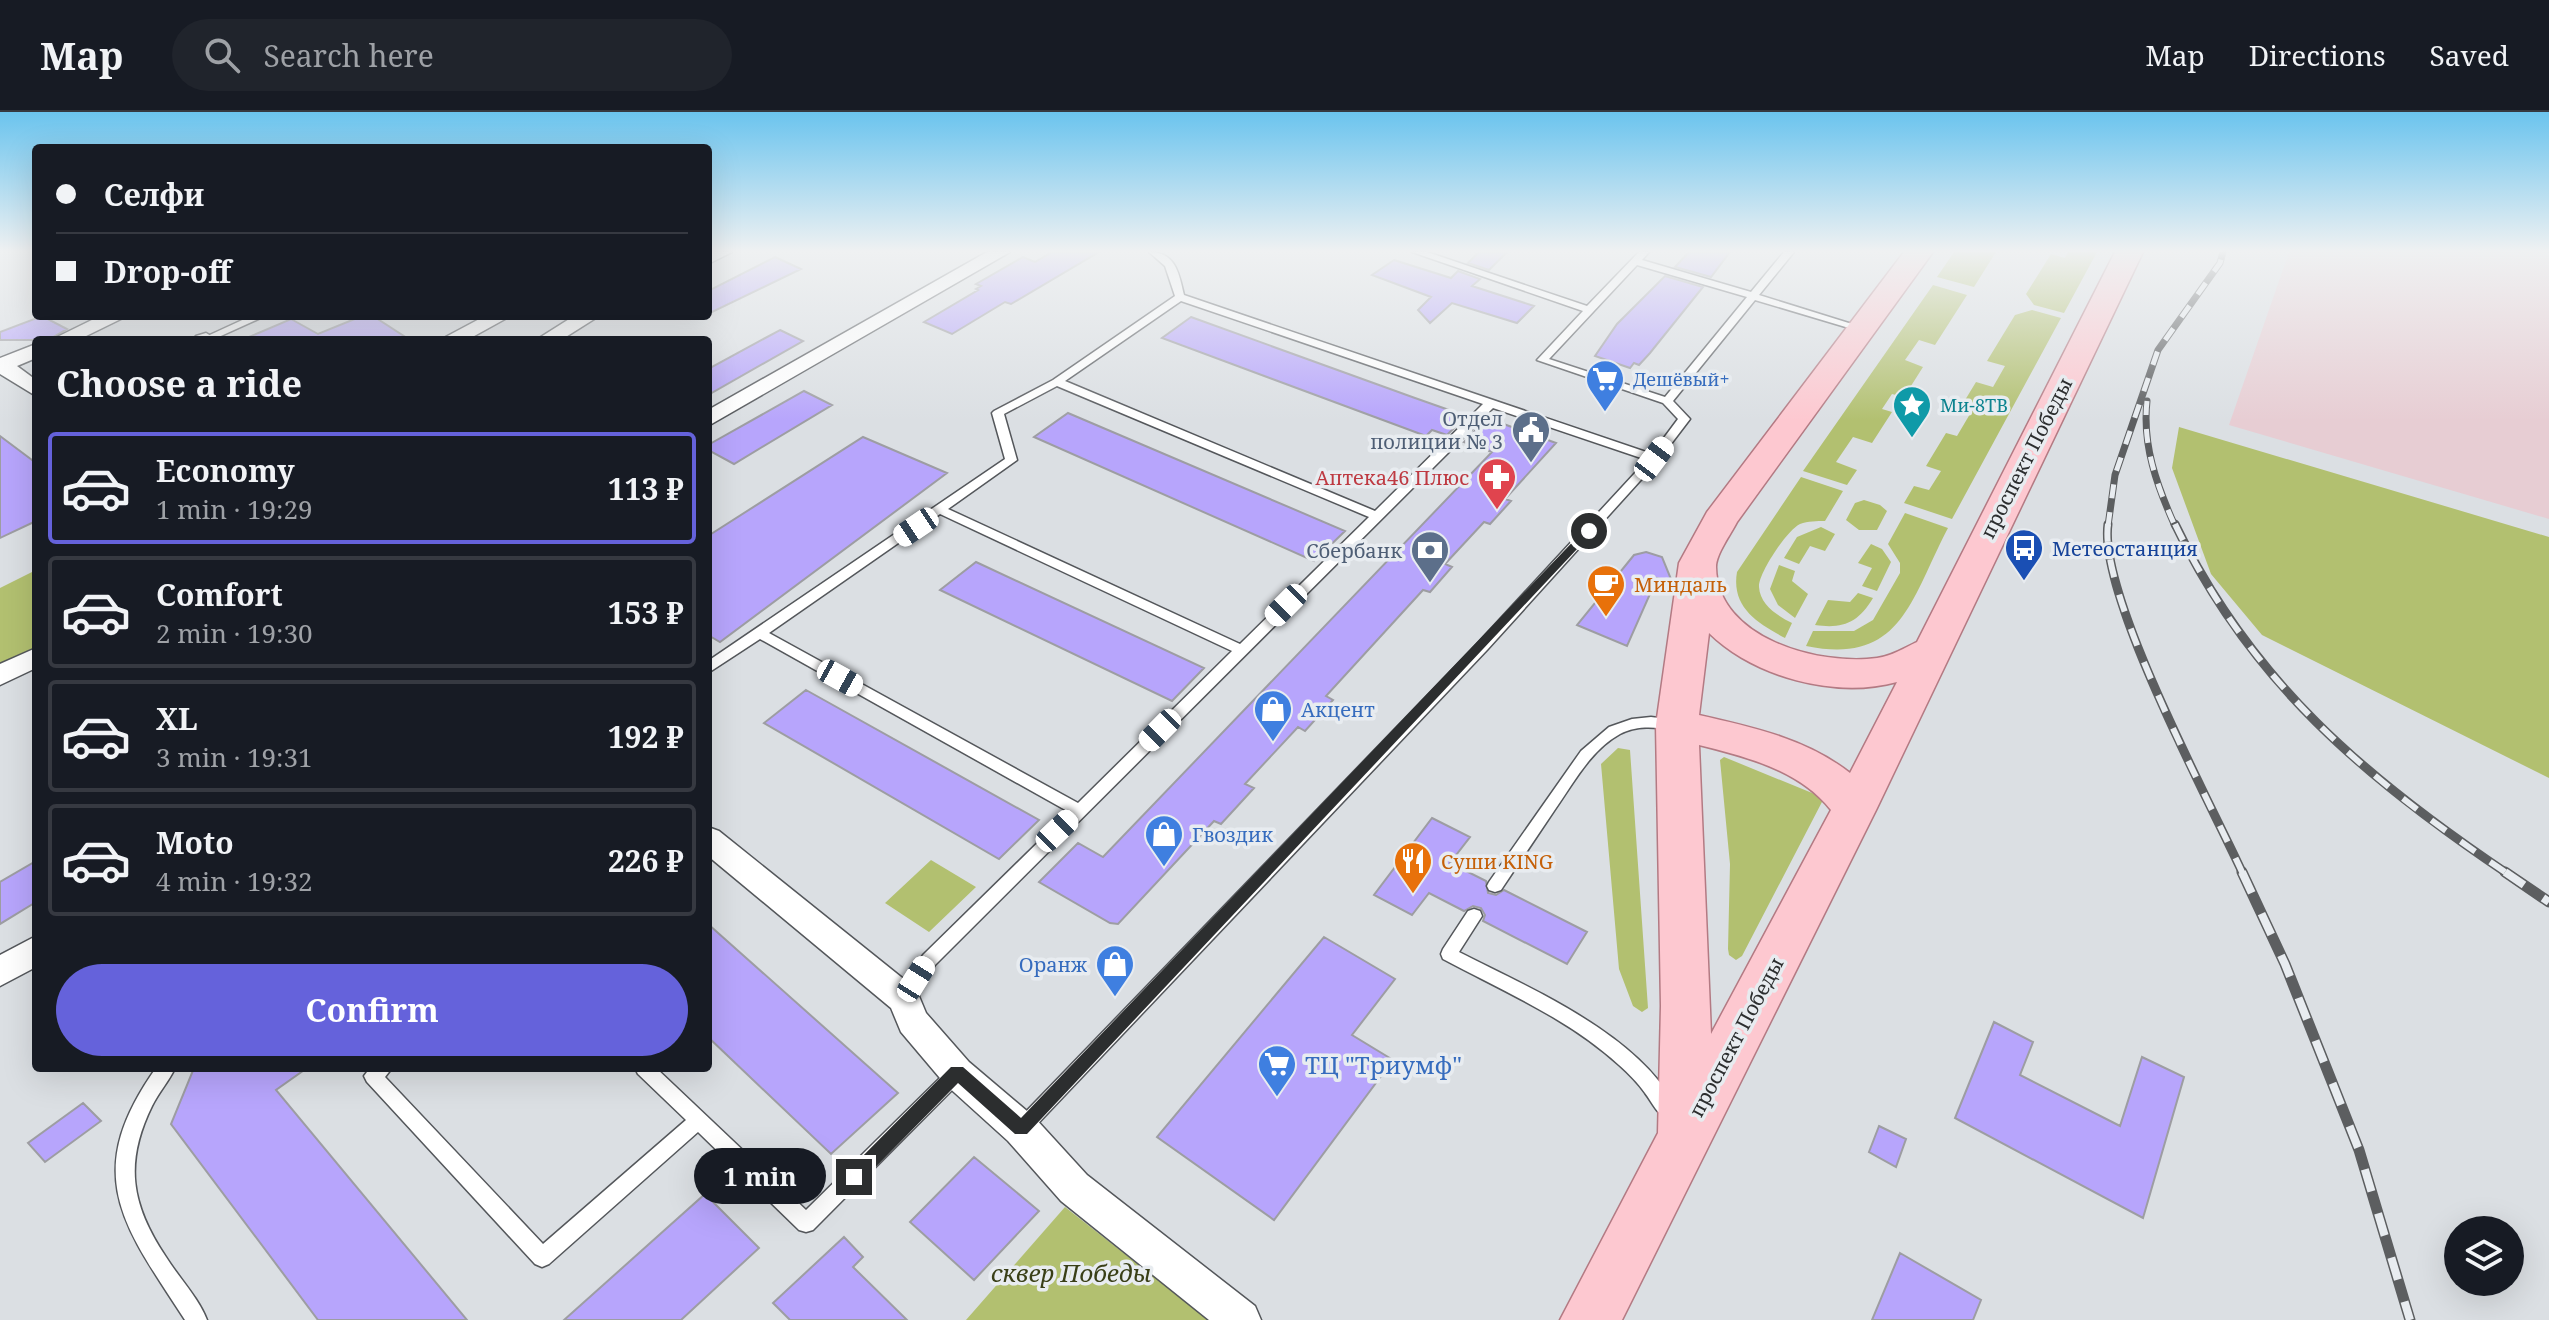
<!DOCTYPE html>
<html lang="en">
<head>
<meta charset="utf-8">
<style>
	:root { --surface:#171b24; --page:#20242c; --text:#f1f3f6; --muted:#9ea1a6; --line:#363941; --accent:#6562db }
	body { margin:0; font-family:"Noto Serif",serif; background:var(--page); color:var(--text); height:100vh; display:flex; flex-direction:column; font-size:30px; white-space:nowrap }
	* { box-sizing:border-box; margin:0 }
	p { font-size:26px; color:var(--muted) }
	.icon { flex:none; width:44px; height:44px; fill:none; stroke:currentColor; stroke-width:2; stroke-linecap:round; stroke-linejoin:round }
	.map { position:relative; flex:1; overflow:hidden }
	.drawer { position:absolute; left:32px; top:224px; width:680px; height:736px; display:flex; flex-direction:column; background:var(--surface); border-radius:8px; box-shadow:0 8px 32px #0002 }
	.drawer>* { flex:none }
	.banner { position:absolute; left:32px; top:32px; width:680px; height:176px; border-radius:8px; box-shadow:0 8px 32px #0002; display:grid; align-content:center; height:176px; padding:0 24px; background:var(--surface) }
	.controls { position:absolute; left:2444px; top:1104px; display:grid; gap:16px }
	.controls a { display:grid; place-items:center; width:80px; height:80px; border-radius:50%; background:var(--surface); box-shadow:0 8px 32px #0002; font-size:40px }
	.end { position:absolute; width:36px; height:36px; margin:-18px; border:10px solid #2c2e2f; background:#fff; box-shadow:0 0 0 4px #fff }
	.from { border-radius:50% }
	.bubble { position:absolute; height:56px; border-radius:28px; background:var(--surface); box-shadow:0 8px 32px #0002; font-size:26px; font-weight:700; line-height:56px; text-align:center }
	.car { position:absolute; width:24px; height:48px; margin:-24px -12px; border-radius:10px; box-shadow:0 0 6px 2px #0007; background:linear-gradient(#fff 24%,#345 0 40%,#fff 0 76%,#345 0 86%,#fff 0) }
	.banner b { display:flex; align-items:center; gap:28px; height:76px; font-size:30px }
	.banner b+b { border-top:2px solid var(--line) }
	.banner i { width:20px; height:20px; background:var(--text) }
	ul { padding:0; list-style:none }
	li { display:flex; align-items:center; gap:24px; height:112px; margin:0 16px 12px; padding:0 8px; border:4px solid var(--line); border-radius:8px }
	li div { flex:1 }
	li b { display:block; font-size:30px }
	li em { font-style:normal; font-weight:700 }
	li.current { border-color:var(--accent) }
	li>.icon { width:72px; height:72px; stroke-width:1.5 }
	h2 { padding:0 24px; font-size:36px; line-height:96px }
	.button { display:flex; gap:16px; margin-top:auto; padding:16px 24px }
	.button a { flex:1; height:92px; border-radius:48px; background:var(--accent); color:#fff; font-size:32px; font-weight:700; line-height:92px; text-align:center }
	header { display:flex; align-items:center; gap:48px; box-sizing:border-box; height:112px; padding:0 40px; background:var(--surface); border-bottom:2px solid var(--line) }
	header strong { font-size:38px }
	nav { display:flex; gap:44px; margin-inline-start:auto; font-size:28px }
	.search { width:560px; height:72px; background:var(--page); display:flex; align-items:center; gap:20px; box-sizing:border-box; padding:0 28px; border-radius:44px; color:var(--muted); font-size:30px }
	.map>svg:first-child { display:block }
</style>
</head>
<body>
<header>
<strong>Map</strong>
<div class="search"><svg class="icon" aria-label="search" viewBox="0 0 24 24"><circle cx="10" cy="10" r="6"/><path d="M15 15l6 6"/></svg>Search here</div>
<nav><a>Map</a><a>Directions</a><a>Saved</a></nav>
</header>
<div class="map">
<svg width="2549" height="1208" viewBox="0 0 2549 1208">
	<rect width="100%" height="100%" fill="#dbdfe3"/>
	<path fill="#e7cdd3" d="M2289 140H2549V407L2229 313Z"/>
	<path fill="#b2c070" d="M1954 140H1996L1974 175 1937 165Z
		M2068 140H2097L2064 201 2034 193 2026 182 2051 142 2065 146Z
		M1933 173 1967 183 1935 233 1919 228 1905 248 1923 255 1904 285 1892 282 1882 297 1892 300 1872 331 1853 325 1836 350 1857 358 1847 373 1803 359Z
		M2032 198 2061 206 1952 407 1904 391 1914 374 1929 378 1941 359 1926 354 1946 321 1957 324 1970 302 1959 298 1976 270 1993 275 2005 254 1987 249 2015 203Z
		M2179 315 2549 425V666L2262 523 2211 462 2172 356Z
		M1801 365 1843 379 1825 409C1817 409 1808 409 1800 412 1787 418 1758 462 1759 475 1760 493 1778 504 1792 511L1785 526C1757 511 1731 495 1737 460Z
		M1864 388 1880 393 1887 399 1877 418H1859L1846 408 1855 391Z
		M1905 401 1948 416C1911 486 1902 554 1806 534L1813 519H1854L1873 508 1900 461V451L1888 432Z
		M1821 415 1835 422 1825 439 1810 434 1799 452 1784 446 1797 425Z
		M1871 432 1882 437 1891 450 1877 479 1862 474 1872 456 1858 451Z
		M1779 453 1795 459 1792 469 1808 482 1795 506 1778 493 1770 477Z
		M36 458V535L0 553V476Z
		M1858 481 1873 486C1858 511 1843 517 1815 513L1828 488 1850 490Z
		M1618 636 1630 638 1648 896 1642 900 1633 894 1619 857 1601 652Z
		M1724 645 1817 683 1823 688 1742 844 1736 848 1729 843 1728 837 1730 752 1720 648Z
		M931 748 976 775 929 820 885 791Z
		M1065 1095 1209 1208H966Z"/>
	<path fill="#b7a5fc" stroke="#9d9da2" stroke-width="2" d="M1052 140H1099L1011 192 1005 190 952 222 924 210 978 178 976 177 981 174 976 172 1023 145 1035 150Z
		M1479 140H1507L1489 158 1468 151Z
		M1689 140H1730L1711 165 1675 155Z
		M775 145 801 157 708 202V179Z
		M1394 148 1451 166 1458 159 1480 167 1472 174 1534 194 1517 211 1452 191 1430 211 1418 198 1431 185 1372 163Z
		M1665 164 1703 175 1650 241 1639 253 1634 251 1630 256 1595 244 1617 212Z
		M42 204 67 217 48 228H0V220Z
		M362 204H373L410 228H242L291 207 318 222Z
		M1191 205 1415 286 1466 304 1447 323 1432 318 1426 324 1162 226Z
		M780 218 803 229 708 283V257Z
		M804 279 832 293 734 352 708 338V333Z
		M1068 301 1345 419 1314 449 1034 325Z
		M1487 306 1556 331 1505 387 1511 389 1490 412 1484 410 1445 452 1452 455 1430 480 1423 478 1326 584 1333 588 1305 619 1298 615 1245 672 1254 676 1221 712 1214 709 1118 812 1110 811 1039 770 1078 731 1103 745 1492 340 1464 330Z
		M0 324 36 351V409L0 426Z
		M863 325 947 361 720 530 708 523V424Z
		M1646 440 1662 445 1673 472 1657 466 1627 534 1577 513 1634 443Z
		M976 450 1204 556 1172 589 940 478Z
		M806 578 1039 708 999 747 764 611Z
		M1432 706 1470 725 1450 751 1486 769 1488 781 1496 783 1504 778 1587 820 1567 852 1483 809 1485 803 1481 796 1473 794 1464 799 1429 781 1412 803 1374 783Z
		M36 749V790L0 812V770Z
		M708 812 898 981 831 1042 708 925Z
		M1324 825 1395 867 1352 923 1393 948 1274 1108 1157 1025Z
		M1994 910 2033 930 2020 963 2120 1014 2142 945 2184 965 2143 1106 1955 1006Z
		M194 956H307L276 978 467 1208H318L171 1012Z
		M83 991 101 1009 45 1050 28 1031Z
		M1879 1014 1906 1027 1896 1055 1869 1040Z
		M974 1045 1039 1099 974 1168 910 1110Z
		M705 1082 759 1136 681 1208H564Z
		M844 1125 863 1145 853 1155 907 1208H790L773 1191Z
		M1900 1141 1981 1188 1973 1208H1872Z"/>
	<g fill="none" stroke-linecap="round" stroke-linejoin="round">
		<defs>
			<path id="lane" d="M1149 140C1176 140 1179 162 1184 183L1652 342 1678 307 1663 291 1537 248 1583 199 1412 140H1427L1587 194 1639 140H1649L1642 148 1751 180 1784 140H1794L1759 183 1868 217 1859 219 1755 188 1673 289 1690 307 1658 349 1487 538 1028 1022 1022 1024 1016 1022 1013 1016 1016 1010 1477 532 1647 348 1493 296 935 853 910 892 904 894 898 892 896 887 898 882 923 843 1069 700 760 527 708 561V549L1005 347 992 301 994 299 1053 268 1175 184 1165 154ZM1637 153 1747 185 1665 285 1549 247ZM1181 189 1483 292 1375 399 1065 269ZM1057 274 1369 405 1240 532 948 397 1017 348 1004 302ZM940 402 1232 539 1078 691 769 521Z
				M251 204H265L212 228 201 227Z
				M1651 605 1674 608 1681 613 1674 618C1655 615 1637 613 1620 622 1591 638 1574 670 1556 696 1537 724 1519 751 1501 778L1495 780 1489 778 1487 774 1489 770 1581 639 1609 615 1632 607Z
				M1474 797 1480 799 1482 804 1459 840C1529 876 1644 924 1678 1000L1675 1006 1669 1008C1658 1004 1652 990 1645 981 1638 971 1628 961 1619 953 1569 907 1503 879 1443 847L1441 842 1443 837 1468 799Z
				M957 953 963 955 966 961 963 967 813 1118 806 1120 799 1118 698 1020 549 1152 542 1155 535 1152 367 970 364 964 370 956H392L385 965 543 1132 686 1008 638 962 635 956H656L806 1098 951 955Z
				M156 956H175C169 969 159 980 152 994 124 1051 131 1093 166 1145 179 1166 198 1185 207 1208H185C124 1114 80 1063 156 956Z"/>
			<path id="street" d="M708 140H732L708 152Z
				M987 140H1010L708 314V298Z
				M100 204H127L78 228H51Z
				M485 204 505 207 467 228H440Z
				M574 204H599L561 228H536Z
				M206 221 216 227 193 228 196 224Z
				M36 232V246L17 254 36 268V284L0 262V246Z
				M36 536V556L0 573V552Z
				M708 715 719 719 916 877 926 901 969 950 1034 1005 1087 1063 1255 1194 1261 1208H1209L1061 1089 1008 1029 945 972 901 920 891 896 708 744Z
				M36 824V855L0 874V843Z"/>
			<path id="primary" d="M1904 140H1933L1737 410C1731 422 1716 442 1716 455 1717 527 1820 554 1877 546 1892 544 1904 536 1917 530L2115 140H2143L1877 696 1622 1208H1560L1658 1021 1661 894 1656 613 1679 451 1707 400ZM1709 521C1754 565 1835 587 1897 570L1850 661C1807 627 1752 615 1699 603ZM1699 633C1747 645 1799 658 1831 698L1711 922Z"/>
		</defs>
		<use href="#lane" stroke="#54575b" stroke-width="3"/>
		<use href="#street" stroke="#54575b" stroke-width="3"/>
		<use href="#primary" stroke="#b37a83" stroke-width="3"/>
		<use href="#lane" fill="#fff" fill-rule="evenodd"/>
		<use href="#street" fill="#fff" fill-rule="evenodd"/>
		<use href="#primary" fill="#fdc8d0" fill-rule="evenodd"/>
		<defs>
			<path id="rail-far2" d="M2147 289C2142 333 2157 374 2175 414
				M2108 414 2115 363 2158 238 2220 151 2223 140"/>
			<path id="rail-far1" d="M2108 412C2098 482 2210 690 2243 762
				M2175 412C2250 569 2365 666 2508 762"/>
			<path id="rail" d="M2242 760 2285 852 2359 1038 2410 1208
				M2505 760 2549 790"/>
		</defs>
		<use href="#rail-far2" stroke="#5c5e60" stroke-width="7"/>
		<use href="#rail-far1" stroke="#5c5e60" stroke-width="9"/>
		<use href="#rail" stroke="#5c5e60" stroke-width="11"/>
		<use href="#rail-far2" stroke="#e8ecf0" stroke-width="5" stroke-dasharray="14" stroke-linecap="butt"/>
		<use href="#rail-far1" stroke="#e8ecf0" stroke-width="6" stroke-dasharray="18" stroke-linecap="butt"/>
		<use href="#rail" stroke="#e8ecf0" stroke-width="8" stroke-dasharray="23" stroke-linecap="butt"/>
	</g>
	<linearGradient id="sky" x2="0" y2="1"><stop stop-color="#6bc4ee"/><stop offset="0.45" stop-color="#eff1f2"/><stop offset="1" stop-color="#eff1f2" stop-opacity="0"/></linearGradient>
	<rect width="2549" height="309" fill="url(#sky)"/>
	<path fill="#2c2e2f" d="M1585 417 1594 419 1027 1022H1015L958 971 860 1071H848V1059L951 955H963L1021 1006Z"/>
	<defs>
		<symbol id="supermarket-pin" viewBox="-11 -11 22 30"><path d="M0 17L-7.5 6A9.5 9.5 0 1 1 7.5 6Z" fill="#3f7fe0" stroke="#e8ecf0"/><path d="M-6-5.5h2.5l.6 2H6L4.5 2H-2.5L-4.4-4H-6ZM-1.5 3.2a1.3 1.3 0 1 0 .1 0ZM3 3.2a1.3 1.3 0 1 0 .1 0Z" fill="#fff"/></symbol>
		<symbol id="sight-pin" viewBox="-11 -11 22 30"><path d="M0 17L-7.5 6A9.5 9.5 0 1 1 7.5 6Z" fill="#0f9aa8" stroke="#e8ecf0"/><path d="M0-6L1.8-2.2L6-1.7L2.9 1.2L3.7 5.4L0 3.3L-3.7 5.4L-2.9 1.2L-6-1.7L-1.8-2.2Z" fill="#fff"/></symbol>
		<symbol id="civic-pin" viewBox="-11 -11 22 30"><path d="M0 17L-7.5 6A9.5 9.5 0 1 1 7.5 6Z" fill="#5c6f8a" stroke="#e8ecf0"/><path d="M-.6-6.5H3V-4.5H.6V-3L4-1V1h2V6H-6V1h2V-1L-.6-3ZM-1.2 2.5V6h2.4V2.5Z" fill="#fff"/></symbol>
		<symbol id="pharmacy-pin" viewBox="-11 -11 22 30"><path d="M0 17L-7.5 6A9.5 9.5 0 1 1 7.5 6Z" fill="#e0444e" stroke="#e8ecf0"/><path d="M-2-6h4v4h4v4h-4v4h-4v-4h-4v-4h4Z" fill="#fff"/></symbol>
		<symbol id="bus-pin" viewBox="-11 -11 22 30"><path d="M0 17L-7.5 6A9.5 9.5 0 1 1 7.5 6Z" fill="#1a4fb4" stroke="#e8ecf0"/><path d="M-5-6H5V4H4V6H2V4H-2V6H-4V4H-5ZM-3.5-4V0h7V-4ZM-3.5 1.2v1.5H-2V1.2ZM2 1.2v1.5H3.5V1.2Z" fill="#fff"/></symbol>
		<symbol id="bank-pin" viewBox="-11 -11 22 30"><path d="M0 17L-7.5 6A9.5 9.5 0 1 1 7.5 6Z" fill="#5c6f8a" stroke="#e8ecf0"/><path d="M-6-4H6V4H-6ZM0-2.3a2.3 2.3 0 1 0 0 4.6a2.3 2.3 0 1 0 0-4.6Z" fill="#fff"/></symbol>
		<symbol id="cafe-pin" viewBox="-11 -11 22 30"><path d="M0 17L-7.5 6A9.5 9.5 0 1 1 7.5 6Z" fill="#e8710a" stroke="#e8ecf0"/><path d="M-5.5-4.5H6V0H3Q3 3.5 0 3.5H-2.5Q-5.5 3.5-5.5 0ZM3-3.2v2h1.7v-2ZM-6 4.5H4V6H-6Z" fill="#fff"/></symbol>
		<symbol id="shop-pin" viewBox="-11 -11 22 30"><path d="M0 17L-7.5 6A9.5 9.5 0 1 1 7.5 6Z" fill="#3f7fe0" stroke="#e8ecf0"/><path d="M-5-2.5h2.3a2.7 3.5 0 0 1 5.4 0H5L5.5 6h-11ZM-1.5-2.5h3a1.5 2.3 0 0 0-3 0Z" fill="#fff"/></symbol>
		<symbol id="restaurant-pin" viewBox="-11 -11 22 30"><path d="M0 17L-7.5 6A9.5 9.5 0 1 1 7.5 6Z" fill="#e8710a" stroke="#e8ecf0"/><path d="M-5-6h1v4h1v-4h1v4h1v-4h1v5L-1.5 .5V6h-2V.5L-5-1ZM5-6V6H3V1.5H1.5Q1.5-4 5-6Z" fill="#fff"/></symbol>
	</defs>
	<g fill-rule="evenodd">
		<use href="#supermarket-pin" x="1583" y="245" width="44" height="60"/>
		<use href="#sight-pin" x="1890" y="271" width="44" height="60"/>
		<use href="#civic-pin" x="1509" y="296" width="44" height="60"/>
		<use href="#pharmacy-pin" x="1475" y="343" width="44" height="60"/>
		<use href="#bus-pin" x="2002" y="414" width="44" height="60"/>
		<use href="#bank-pin" x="1408" y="416" width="44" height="60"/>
		<use href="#cafe-pin" x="1584" y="450" width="44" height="60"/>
		<use href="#shop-pin" x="1251" y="575" width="44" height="60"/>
		<use href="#shop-pin" x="1142" y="700" width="44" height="60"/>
		<use href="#restaurant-pin" x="1391" y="727" width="44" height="60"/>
		<use href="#shop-pin" x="1093" y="830" width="44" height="60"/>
		<use href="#supermarket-pin" x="1255" y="930" width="44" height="60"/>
	</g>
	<g text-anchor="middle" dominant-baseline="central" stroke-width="7" stroke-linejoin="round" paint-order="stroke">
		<g font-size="18" fill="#366cbe" stroke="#e8ecf0" text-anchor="start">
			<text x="1633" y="267">Дешёвый+</text>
		</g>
		<g font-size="18" fill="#0d838f" stroke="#e8ecf0" text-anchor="start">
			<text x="1940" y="293">Ми-8ТВ</text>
		</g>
		<g font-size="20" fill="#4e5e75" stroke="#e8ecf0" text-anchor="end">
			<text x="1503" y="306">Отдел<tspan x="1503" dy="23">полиции № 3</tspan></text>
			<text x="1402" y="438">Сбербанк</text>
		</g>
		<g font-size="20" fill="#2c2e2f" stroke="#e8ecf0">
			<text transform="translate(2026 346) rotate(-63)">проспект Победы</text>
			<text transform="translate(1736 925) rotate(-62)">проспект Победы</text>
		</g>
		<g font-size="20" fill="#be3a42" stroke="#e8ecf0" text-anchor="end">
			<text x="1469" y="365">Аптека46 Плюс</text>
		</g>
		<g font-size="20" fill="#164399" stroke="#e8ecf0" text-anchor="start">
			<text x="2052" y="436">Метеостанция</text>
		</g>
		<g font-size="20" fill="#c56008" stroke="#e8ecf0" text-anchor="start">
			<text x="1634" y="472">Миндаль</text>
			<text x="1441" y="749">Суши KING</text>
		</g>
		<g font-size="20" fill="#366cbe" stroke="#e8ecf0" text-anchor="start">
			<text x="1301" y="597">Акцент</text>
			<text x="1192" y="722">Гвоздик</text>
			<text x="1087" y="852" text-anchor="end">Оранж</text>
		</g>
		<g font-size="24" fill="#366cbe" stroke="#e8ecf0" text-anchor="start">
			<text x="1305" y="952">ТЦ "Триумф"</text>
		</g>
		<g font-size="24" font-style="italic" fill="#393f17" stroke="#e8ecf0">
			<text x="1071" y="1160">сквер Победы</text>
		</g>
	</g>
</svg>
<div class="controls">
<a><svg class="icon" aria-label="layers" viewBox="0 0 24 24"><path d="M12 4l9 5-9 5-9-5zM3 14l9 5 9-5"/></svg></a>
</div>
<i class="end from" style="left:1589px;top:419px"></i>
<i class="end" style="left:854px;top:1065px"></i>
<div class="bubble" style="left:694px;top:1036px;width:132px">1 min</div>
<i class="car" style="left:1654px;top:347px;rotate:37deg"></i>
<i class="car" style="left:916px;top:415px;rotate:236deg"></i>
<i class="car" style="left:1286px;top:493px;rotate:225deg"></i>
<i class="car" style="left:840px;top:566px;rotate:119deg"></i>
<i class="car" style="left:1160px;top:618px;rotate:225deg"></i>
<i class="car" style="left:1057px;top:719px;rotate:46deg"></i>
<i class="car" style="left:916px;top:867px;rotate:32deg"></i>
<div class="banner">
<b><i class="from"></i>Селфи</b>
<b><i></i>Drop-off</b>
</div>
<section class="drawer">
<h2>Choose a ride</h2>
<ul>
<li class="current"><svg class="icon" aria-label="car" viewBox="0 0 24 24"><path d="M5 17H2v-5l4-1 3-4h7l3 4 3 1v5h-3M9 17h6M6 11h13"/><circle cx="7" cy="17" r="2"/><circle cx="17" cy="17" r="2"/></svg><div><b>Economy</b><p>1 min · 19:29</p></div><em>113 ₽</em></li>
<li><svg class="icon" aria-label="car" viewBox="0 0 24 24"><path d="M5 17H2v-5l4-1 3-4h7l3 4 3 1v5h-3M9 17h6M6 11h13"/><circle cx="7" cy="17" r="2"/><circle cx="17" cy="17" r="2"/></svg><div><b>Comfort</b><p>2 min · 19:30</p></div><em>153 ₽</em></li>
<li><svg class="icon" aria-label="car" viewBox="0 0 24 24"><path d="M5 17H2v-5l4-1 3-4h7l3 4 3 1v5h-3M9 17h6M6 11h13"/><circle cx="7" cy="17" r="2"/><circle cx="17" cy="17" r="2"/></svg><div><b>XL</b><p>3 min · 19:31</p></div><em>192 ₽</em></li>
<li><svg class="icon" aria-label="car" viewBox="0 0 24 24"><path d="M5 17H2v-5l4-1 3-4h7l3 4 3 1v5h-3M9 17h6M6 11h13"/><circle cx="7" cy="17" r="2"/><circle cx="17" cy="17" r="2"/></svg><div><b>Moto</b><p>4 min · 19:32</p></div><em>226 ₽</em></li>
</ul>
<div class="button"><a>Confirm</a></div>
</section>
</div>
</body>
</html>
